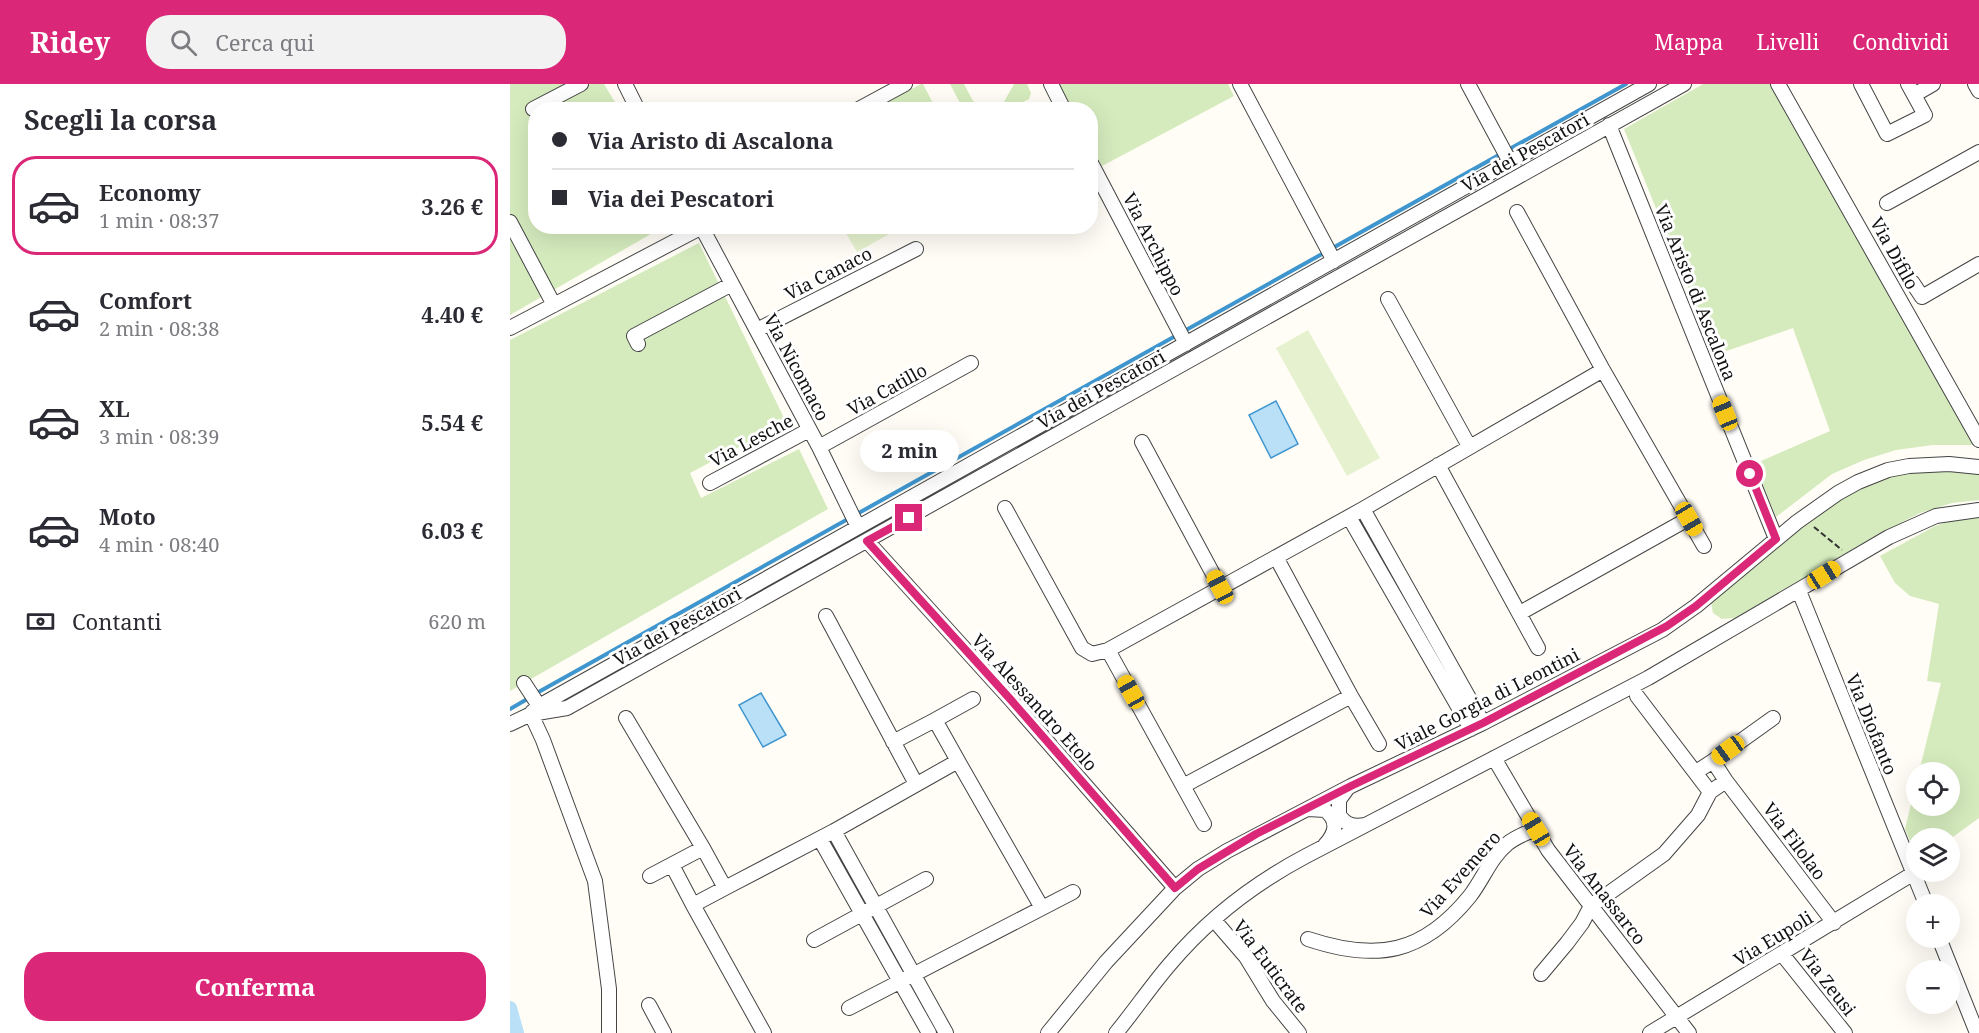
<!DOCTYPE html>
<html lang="it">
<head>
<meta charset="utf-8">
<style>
	:root { --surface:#fff; --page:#f2f2f3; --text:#2b2b33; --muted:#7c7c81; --line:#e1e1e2; --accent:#db2777 }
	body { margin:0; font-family:"Noto Serif",serif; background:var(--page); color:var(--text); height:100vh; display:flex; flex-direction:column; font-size:22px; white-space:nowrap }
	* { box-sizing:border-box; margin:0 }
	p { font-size:20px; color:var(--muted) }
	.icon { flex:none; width:33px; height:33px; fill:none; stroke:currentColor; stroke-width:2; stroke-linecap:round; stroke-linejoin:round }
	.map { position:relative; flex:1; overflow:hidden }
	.drawer { display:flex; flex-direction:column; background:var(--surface); width:510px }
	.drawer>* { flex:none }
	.hud { position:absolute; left:18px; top:18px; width:570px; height:132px; border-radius:24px; box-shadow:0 6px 24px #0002; display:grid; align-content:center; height:132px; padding:0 24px; background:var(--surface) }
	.fabs { position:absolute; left:1396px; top:678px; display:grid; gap:12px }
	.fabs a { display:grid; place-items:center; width:54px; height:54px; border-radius:50%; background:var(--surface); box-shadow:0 6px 24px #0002; font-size:30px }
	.end { position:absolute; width:27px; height:27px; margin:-14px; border:8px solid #db2777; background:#fff; box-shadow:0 0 0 3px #fff }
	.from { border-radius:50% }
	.bubble { position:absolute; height:42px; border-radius:21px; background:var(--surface); box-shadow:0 6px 24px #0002; font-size:20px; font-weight:700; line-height:42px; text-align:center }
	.car { position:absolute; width:18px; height:36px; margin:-18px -9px; border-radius:8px; box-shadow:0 0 4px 2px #0007; background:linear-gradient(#f5c518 24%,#345 0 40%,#f5c518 0 76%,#345 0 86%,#f5c518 0) }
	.hud b { display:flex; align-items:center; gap:21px; height:57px; font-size:22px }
	.hud b+b { border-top:2px solid var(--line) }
	.hud i { width:15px; height:15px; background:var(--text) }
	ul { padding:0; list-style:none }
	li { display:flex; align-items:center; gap:18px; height:99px; margin:0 12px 9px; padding:0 12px; border:3px solid transparent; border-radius:24px }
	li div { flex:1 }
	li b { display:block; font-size:22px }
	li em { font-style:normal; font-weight:700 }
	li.current { border-color:var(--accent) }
	li>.icon { width:54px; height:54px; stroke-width:1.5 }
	h2 { padding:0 24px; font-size:27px; line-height:72px }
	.pay { display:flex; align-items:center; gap:15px; height:66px; padding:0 24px; font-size:22px }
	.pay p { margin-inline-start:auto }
	.action { display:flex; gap:12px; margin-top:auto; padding:12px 24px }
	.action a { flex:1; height:69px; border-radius:24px; background:var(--accent); color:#fff; font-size:24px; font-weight:700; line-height:69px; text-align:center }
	header { display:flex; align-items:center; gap:36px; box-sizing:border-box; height:84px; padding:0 30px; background:var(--accent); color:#fff }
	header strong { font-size:28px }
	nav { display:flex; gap:33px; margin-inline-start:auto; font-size:21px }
	.search { width:420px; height:54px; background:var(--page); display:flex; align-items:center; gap:15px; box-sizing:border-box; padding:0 21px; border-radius:24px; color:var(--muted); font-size:22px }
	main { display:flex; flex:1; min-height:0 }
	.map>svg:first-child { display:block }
</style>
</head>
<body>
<header>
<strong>Ridey</strong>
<div class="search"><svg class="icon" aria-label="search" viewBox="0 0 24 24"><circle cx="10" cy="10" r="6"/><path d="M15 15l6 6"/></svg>Cerca qui</div>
<nav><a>Mappa</a><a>Livelli</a><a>Condividi</a></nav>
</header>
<main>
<section class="drawer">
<h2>Scegli la corsa</h2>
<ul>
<li class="current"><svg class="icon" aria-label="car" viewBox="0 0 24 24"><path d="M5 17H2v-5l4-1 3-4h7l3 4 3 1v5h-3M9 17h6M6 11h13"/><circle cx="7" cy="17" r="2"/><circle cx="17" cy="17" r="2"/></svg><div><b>Economy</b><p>1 min · 08:37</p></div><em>3.26 €</em></li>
<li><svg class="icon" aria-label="car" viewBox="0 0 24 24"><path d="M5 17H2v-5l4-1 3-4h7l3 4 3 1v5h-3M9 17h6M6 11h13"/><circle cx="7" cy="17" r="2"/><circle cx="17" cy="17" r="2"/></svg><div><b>Comfort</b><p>2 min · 08:38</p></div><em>4.40 €</em></li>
<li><svg class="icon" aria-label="car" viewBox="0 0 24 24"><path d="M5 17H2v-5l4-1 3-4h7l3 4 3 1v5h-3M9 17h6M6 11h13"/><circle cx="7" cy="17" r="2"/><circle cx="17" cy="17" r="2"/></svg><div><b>XL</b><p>3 min · 08:39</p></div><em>5.54 €</em></li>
<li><svg class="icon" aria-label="car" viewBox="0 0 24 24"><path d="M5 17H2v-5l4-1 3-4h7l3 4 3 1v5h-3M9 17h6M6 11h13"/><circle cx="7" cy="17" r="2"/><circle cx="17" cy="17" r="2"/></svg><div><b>Moto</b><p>4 min · 08:40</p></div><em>6.03 €</em></li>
</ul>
<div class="pay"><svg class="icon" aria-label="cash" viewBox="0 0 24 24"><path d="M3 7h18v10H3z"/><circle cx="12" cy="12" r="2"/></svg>Contanti<p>620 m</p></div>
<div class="action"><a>Conferma</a></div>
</section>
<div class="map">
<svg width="1469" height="949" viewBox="0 0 1469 949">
	<rect width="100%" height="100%" fill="#fffdf5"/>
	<path fill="#d5ebbd" d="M0 0H94L109 25 26 26V142L153 143 0 231Z
		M411 0H413L426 25 362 26Z
		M440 0H454L463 17 479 25H438L450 19Z
		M504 0H517L521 9 519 15 500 25H490Z
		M549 0H718L724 12 592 82 581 60 580 26 562 25Z
		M1193 0H1266L1466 361H1423L1386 366 1354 376 1322 390 1266 433 1244 380 1320 347 1283 244 1205 271 1114 45Z
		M189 159 276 338 180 389 191 414 289 365 318 425 0 607V256Z
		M1435 383 1469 386V416L1442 419 1410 429 1365 452 1225 534 1212 535 1203 529 1201 519 1207 510 1277 452 1354 398 1384 389Z
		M1453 433H1469V734L1440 755 1407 754V774L1395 745 1407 696V722H1440V688H1409L1431 599 1417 597 1429 520 1400 512 1385 499 1370 472 1425 442Z"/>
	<path fill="#e6f2cf" d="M341 142H389L390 144 347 168 334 146Z
		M798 246 870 374 837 392 766 264Z"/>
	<path fill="#b9e0f7" stroke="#3f96cf" stroke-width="1.5" d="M766 317 788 360 761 374 739 331Z
		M251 609 276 651 253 663 229 621Z"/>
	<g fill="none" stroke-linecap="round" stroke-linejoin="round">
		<path stroke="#3f96cf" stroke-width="4" d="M25 610 1116 0
			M0 625 19 614"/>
		<path stroke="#b9e0f7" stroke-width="14" d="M0 924 7 949"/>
		<defs>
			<path id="minor" d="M115 0 128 26
				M541 0 554 26
				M730 0 824 177
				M958 0 1000 78
				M1268 0 1469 356
				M1351 0 1377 50 1415 31 1398 0
				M1465 0 1469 7
				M1404 11 1423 0
				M23 25 71 0
				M347 26 395 0
				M1099 41 1266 455
				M580 77 676 260
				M1377 119 1469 68
				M1007 128 1093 286 1194 462
				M0 138 44 221
				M191 142 309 363 348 443
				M1402 198 1412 213 1469 180
				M878 215 959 362
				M0 244 192 143
				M247 246 406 165
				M128 260 124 252 222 200
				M632 358 710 503
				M309 363 461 279
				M928 381 1028 564
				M200 399 299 346
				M495 424 572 564 582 570 598 566 694 740
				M853 425 973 639
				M839 433 961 645
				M357 457 501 616 665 804
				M766 473 841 612 869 660
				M1289 507 1416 820
				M1010 529 1178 435
				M316 532 406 700
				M598 566 853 425 1093 286
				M14 599 29 622
				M1127 612 1200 708 1216 697 1203 677 1186 688
				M22 628 29 622 1139 0
				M21 630 33 656 85 797 99 905V949
				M116 634 193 764
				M425 636 463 615
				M0 640 21 630 57 624 1174 0
				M383 658 425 636 448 677
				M984 674 1038 766 1179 949
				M1203 677 1263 634
				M1216 697 1324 839
				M673 702 841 612
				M837 705 829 716V731C836 741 843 743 855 741
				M798 725 815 726C829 737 826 749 815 761
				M324 747 436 949
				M310 755 419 949
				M140 792 193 764 215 804 183 821 162 781
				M215 804 324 747 448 677 532 824
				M183 821 254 949
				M704 836 736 873 763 917 789 949
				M1429 854 1467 949
				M798 855C867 878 913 870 960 812 973 795 981 773 997 760 1005 753 1016 749 1026 745
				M304 856 416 795
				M1272 870 1335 949
				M1031 890 1057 859 1072 839 1081 822 1154 770 1188 731 1200 708
				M139 921 154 949
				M339 924 563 808
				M538 949 596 878 665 804 688 785 717 767 841 702 973 639 1152 546 1186 522 1287 438 1328 409 1348 398 1378 386 1399 382 1439 380 1469 383
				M606 949C625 926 641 902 660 880 697 836 745 799 796 772L1138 594 1379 453 1426 432 1469 426
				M1140 949 1404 789"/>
		</defs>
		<use href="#minor" stroke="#444" stroke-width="16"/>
		<path stroke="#333" stroke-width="2" stroke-dasharray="6 3" stroke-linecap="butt" d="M1304 443 1332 466"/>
		<use href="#minor" stroke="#fff" stroke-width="14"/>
	</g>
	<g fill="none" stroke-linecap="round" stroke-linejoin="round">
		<path stroke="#db2777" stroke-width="8" d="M399 434 357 457 501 616 665 804 688 785 746 750 841 702 973 639 1157 542 1186 522 1266 455 1240 390"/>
	</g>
	<g text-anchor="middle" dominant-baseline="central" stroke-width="6" stroke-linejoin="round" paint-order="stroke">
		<g font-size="18" fill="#111" stroke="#fff">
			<text transform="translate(1015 68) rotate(-29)">Via dei Pescatori</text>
			<text transform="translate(644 160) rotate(63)">Via Archippo</text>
			<text transform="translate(1385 169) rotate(61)">Via Difilo</text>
			<text transform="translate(318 189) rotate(-27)">Via Canaco</text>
			<text transform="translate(1186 208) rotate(68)">Via Aristo di Ascalona</text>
			<text transform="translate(287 283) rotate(62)">Via Nicomaco</text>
			<text transform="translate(377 305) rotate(-29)">Via Catillo</text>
			<text transform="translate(591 305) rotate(-29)">Via dei Pescatori</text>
			<text transform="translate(241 356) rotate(-28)">Via Lesche</text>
			<text transform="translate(167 542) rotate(-29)">Via dei Pescatori</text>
			<text transform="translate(977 615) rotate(-27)">Viale Gorgia di Leontini</text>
			<text transform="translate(525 618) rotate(48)">Via Alessandro Etolo</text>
			<text transform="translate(1362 640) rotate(68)">Via Diofanto</text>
			<text transform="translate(1285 757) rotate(53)">Via Filolao</text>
			<text transform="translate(950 790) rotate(-48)">Via Evemero</text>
			<text transform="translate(1095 810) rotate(52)">Via Anassarco</text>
			<text transform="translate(1263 854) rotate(-31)">Via Eupoli</text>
			<text transform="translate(761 882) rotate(53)">Via Euticrate</text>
			<text transform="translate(1318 898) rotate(52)">Via Zeusi</text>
		</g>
	</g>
</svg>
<div class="fabs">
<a><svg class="icon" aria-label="locate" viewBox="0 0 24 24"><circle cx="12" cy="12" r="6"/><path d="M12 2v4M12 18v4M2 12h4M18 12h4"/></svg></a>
<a><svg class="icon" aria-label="layers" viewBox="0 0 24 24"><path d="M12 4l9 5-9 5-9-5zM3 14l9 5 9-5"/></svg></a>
<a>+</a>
<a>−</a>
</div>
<i class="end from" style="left:1240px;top:390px"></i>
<i class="end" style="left:399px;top:434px"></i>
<div class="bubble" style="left:350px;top:346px;width:99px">2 min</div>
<i class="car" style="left:1215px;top:329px;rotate:338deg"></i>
<i class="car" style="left:1179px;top:435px;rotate:150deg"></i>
<i class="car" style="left:1314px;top:491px;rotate:58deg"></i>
<i class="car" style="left:710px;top:503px;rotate:332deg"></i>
<i class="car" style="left:621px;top:608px;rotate:331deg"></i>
<i class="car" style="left:1218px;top:666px;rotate:234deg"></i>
<i class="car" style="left:1026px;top:745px;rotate:329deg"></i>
<div class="hud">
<b><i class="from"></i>Via Aristo di Ascalona</b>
<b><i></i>Via dei Pescatori</b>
</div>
</div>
</main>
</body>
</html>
